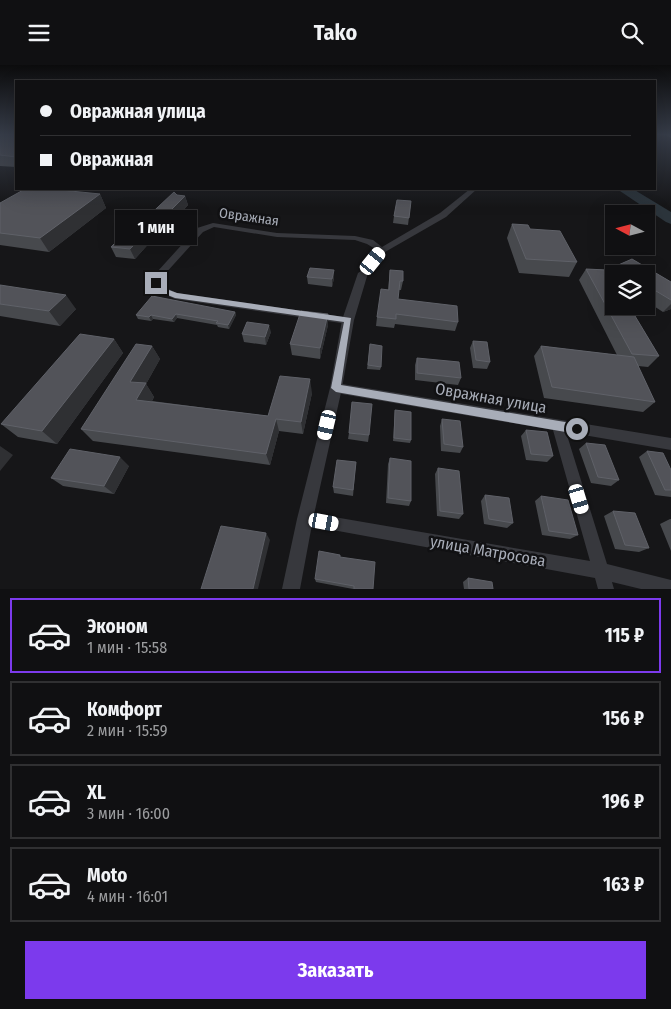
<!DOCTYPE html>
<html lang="ru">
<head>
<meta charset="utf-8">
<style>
	:root { --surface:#101012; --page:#19191b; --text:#f1f3f6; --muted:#9c9d9f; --line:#303032; --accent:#7c3aed }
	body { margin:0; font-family:"Fira Sans Condensed",sans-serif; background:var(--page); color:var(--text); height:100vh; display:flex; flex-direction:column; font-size:19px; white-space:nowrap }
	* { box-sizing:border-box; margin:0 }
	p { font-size:16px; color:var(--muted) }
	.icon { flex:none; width:28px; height:28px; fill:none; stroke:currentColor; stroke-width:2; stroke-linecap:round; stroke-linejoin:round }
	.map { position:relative; height:524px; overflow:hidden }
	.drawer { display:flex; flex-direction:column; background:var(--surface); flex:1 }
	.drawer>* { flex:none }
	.hud { position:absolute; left:15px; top:15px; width:641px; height:110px; border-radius:0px; box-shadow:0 5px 20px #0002,0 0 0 1px var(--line); display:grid; align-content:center; height:110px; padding:0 25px; background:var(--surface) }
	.needle { width:32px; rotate:277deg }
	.controls { position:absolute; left:605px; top:140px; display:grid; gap:10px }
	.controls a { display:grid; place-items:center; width:50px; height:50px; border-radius:0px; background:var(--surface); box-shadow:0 5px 20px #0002,0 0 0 1px var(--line); font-size:25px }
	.end { position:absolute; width:22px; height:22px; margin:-11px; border:6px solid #a8adb8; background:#111; box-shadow:0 0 0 2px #111 }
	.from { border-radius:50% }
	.bubble { position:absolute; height:35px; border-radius:0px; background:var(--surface); box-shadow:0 5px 20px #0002,0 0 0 1px var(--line); font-size:16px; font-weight:700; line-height:35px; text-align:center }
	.car { position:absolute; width:15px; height:30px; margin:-15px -8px; border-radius:6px; box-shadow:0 0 4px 1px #0007; background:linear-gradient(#fff 24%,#345 0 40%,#fff 0 76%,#345 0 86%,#fff 0) }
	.hud b { display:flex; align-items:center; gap:18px; height:48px; font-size:19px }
	.hud b+b { border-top:1px solid var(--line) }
	.hud i { width:12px; height:12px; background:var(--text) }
	ul { padding:9px 0 0; list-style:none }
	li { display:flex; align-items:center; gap:15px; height:75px; margin:0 10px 8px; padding:0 15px; border:2px solid var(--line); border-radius:0px }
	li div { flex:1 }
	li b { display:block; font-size:19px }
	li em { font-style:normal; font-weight:700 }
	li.on { border-color:var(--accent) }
	li>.icon { width:45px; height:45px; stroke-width:1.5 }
	.action { display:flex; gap:10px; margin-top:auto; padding:10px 25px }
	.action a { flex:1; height:58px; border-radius:0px; background:var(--accent); color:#fff; font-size:20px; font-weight:700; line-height:58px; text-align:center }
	header { display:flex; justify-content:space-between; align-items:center; height:65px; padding:0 25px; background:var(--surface); font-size:22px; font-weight:700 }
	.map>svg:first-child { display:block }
</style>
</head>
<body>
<header><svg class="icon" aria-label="menu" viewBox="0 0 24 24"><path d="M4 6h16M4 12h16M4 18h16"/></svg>Tako<svg class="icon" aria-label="search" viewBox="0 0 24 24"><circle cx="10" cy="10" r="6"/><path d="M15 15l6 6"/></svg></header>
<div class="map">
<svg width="671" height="524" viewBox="0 0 671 524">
	<rect width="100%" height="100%" fill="#161618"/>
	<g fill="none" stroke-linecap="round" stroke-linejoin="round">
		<path fill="#2c353c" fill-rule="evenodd" d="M617 124H633L671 147V159L666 157Z"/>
		<path fill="#37383d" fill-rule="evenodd" d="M470 124H477L446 152 385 187 366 210H360L359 208 377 185 367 179 355 175 277 172 214 162 203 167 164 210 160 218 162 221 177 228 351 253 353 255 348 259 175 234 155 225 152 218 157 207 197 163 213 158 277 168 355 171 373 175 382 182 440 148Z
			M336 318 671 373V385L566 367 607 499 671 515V524H641L612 517 614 524H598L595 513 300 459 298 454 300 449 305 447 590 496 553 365 336 328 332 326 330 323 332 320Z"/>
		<path fill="#37383d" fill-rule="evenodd" d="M363 205 368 208 354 255 342 323 313 454 300 524H282L297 454 330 323 342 255 358 208Z"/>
	</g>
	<path fill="#47494d" d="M0 69H16V102L0 101Z
		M664 69H671V73Z
		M100 129 106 143 49 187 0 180V138Z
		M177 130 185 131 188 140 173 157 169 156 135 194 116 192 111 182Z
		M411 136 408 160 393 158 394 151Z
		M512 159 530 164 577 197 569 212 519 208 507 173Z
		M632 194 671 217V244L663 247 646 236V209H614V216L613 215 614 217V241H629L659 291 648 302 638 301 655 337 643 347 544 333 534 291 541 281 617 290 579 215 586 204 607 205 610 210 616 201Z
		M390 205 403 216 401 225H399L398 234 458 257 455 266 395 259 394 263 376 261 377 252 388 225Z
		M307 212 334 213 332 222 308 219Z
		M0 220 76 244 60 261 0 251Z
		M235 247 236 250 229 264 218 262 217 260 177 253 174 257 153 254 151 256 138 254 136 250Z
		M328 260 320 294 292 290 290 279Z
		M271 267 266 280 244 277 242 269Z
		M114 274 123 288 57 379 18 372 1 359Z
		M473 276 490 297 487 304 473 303 470 283Z
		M370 279 381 302 380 305 367 304Z
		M152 281 160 294 146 319 154 332 152 336 268 351 312 328 303 369 279 366 270 400 93 376 81 364Z
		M417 293 461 313 458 320 415 315V300Z
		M395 345 411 375 410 378 393 376Z
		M442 354 463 382 460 388 441 386 440 361Z
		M526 365 553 391 547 397 526 395 521 371Z
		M349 368 369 370 368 377 348 374Z
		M586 378 619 415 611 421 591 418 579 384Z
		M647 386 671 405V432L655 430 639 392Z
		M390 393 411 436 409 441 386 438 388 399Z
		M356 397 353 431 334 428 333 422Z
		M129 401 114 429 63 421 51 413Z
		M438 403 463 449 459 454 437 451 435 409Z
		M485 430 513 458 507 463 484 459 481 436Z
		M541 431 578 470 570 474 542 470 535 436Z
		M613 446 649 483 639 487 615 484 604 451Z
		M670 454H671V486L660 459Z
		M340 492 373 524H353L316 517 315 514Z
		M468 513 493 524H464L463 517Z"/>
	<path fill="#2f3033" d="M100 129 106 143 49 187 40 173Z
		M185 131 188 140 173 157 169 147Z
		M166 147 169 156 135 194 130 184Z
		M334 205V213L332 222V214Z
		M66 230 76 244 60 261 49 246Z
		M671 239V244L663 247Z
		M235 247 236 250 229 264 228 260Z
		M176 249 177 253 174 257 172 254Z
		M328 249V260L320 294V283Z
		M151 250 153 254 151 256 149 252Z
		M269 260 271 267 266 280 265 272Z
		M114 274 123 288 57 379 42 366Z
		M152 281 160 294 146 319 154 332 146 347 136 335 130 317Z
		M310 314 312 328 303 369 301 357Z
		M276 354 279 366 270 400 266 389Z
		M0 381 13 390 0 406Z
		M120 392 129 401 114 429 104 421Z
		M266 468 270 475 258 524H253Z"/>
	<path fill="#525359" stroke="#5f6168" d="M0 69H16V92L0 90Z
		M25 124H51L100 129 40 173 0 168V138Z
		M174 127 177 130 185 131 169 147H166L130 184 111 182 136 157 141 158Z
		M397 135 411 136 409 153 394 151Z
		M512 159 528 160 530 164 560 166 577 197 526 194Z
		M632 194 671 217V235L646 220V209H628L616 201Z
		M310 203 334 205 332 214 307 212Z
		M586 204 607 205 614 217V241H629L659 291 632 289Z
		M390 205 403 206V216H400L398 234 457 241 458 257 396 249V254L377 252 381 224 389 225Z
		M0 220 66 230 49 246 0 239Z
		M152 231 235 247 228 260 216 258 218 256 176 249 172 254 151 250 149 252 136 250Z
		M301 246 328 249 320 283 290 279Z
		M247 257 269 260 265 272 242 269Z
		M80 269 114 274 42 366 1 359Z
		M473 276 487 277 490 297 476 295Z
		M136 279 152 281 130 317 146 318 136 335 268 351 280 311 310 314 301 357 276 354 266 389 81 364Z
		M370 279 382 281 381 302 368 300Z
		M541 281 634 292 655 337 552 322Z
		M417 293 459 297 461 313 417 308Z
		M352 337 372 339 369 370 349 368Z
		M395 345 411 347V375L394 373Z
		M442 354 460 356 463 382 444 379Z
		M526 365 547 367 553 391 531 389Z
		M586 378 605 380 619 415 598 412Z
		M70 384 120 392 104 421 51 413Z
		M647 386 663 388 671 405V425H665Z
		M390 393 411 396V436L388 433Z
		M337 395 356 397 353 425 333 422Z
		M438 403 459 406 463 449 440 446Z
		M485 430 509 433 513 458 489 454Z
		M541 431 568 435 578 470 549 466Z
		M613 446 635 448 649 483 625 480Z
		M221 461 266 468 253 524H201Z
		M319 486 340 490V492L375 497 373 524H354V521L315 514Z
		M468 513 492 517 493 524H469Z"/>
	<linearGradient id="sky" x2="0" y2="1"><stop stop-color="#0c0c0d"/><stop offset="0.49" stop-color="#363c48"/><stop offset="1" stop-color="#363c48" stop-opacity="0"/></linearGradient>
	<rect width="671" height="142" fill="url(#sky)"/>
	<path fill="#a8adb8" d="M154 216H159L161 222 177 228 351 253 341 320 577 359 582 364 577 369 336 327 331 323 344 257 175 233 155 225Z"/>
	<g text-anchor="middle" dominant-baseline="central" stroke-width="5" stroke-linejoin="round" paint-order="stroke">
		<g font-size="14" fill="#a8adb8" stroke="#111113">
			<text transform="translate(249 152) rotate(8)">Овражная</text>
		</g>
		<g font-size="16" fill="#a8adb8" stroke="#111113">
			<text transform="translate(491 333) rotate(10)">Овражная улица</text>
			<text transform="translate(488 486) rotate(10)">улица Матросова</text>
		</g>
	</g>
</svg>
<div class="controls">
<a><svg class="needle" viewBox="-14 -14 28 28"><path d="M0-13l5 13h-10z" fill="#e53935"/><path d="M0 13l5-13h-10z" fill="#9c9d9f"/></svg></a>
<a><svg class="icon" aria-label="layers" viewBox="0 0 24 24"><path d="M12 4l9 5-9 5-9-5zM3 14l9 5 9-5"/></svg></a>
</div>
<i class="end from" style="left:577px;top:364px"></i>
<i class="end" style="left:156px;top:218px"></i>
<div class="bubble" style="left:115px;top:145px;width:82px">1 мин</div>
<i class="car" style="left:373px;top:196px;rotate:39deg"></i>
<i class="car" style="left:327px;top:360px;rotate:193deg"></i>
<i class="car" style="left:579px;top:434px;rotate:163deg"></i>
<i class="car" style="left:324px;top:457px;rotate:100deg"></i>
<div class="hud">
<b><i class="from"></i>Овражная улица</b>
<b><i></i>Овражная</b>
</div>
</div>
<section class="drawer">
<ul>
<li class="on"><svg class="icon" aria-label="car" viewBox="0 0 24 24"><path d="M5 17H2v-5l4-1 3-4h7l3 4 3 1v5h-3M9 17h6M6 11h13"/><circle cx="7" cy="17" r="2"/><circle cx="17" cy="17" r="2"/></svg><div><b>Эконом</b><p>1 мин · 15:58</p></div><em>115 ₽</em></li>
<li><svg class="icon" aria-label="car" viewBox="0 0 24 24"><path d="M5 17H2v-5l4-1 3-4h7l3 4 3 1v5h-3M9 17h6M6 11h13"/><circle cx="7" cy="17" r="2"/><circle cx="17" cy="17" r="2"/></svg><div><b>Комфорт</b><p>2 мин · 15:59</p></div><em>156 ₽</em></li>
<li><svg class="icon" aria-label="car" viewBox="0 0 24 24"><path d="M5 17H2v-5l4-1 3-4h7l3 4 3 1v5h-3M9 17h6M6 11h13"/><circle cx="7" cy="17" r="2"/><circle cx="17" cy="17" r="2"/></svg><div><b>XL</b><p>3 мин · 16:00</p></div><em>196 ₽</em></li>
<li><svg class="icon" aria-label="car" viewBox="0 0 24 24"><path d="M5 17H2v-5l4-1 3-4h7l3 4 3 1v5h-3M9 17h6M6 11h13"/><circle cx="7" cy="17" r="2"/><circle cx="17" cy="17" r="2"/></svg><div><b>Moto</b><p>4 мин · 16:01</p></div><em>163 ₽</em></li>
</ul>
<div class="action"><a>Заказать</a></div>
</section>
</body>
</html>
